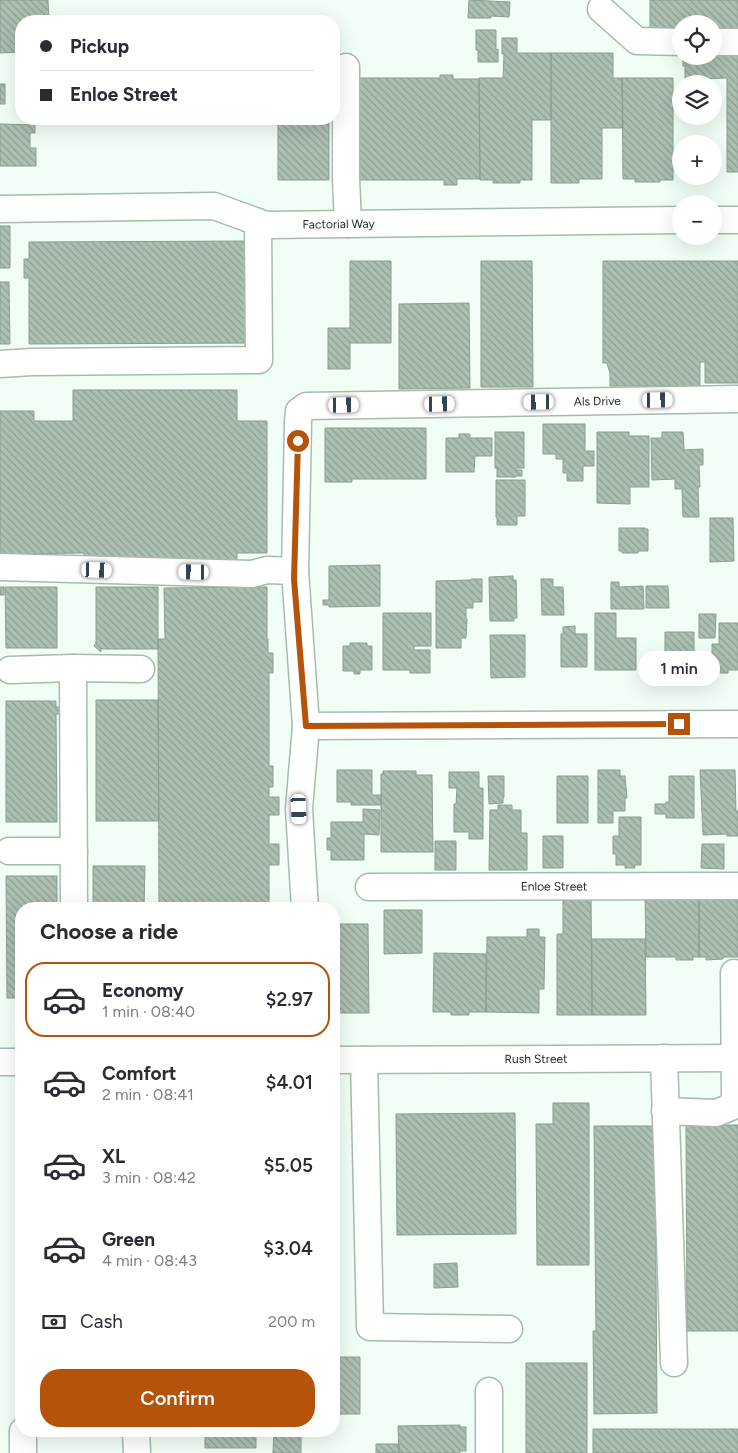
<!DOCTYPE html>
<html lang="en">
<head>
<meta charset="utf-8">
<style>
	:root { --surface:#fff; --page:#f2f2f3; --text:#2b2b33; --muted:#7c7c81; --line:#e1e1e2; --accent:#b45309 }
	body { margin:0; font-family:Figtree,sans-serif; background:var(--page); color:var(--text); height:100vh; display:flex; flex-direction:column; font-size:19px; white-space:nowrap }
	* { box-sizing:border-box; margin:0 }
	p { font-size:16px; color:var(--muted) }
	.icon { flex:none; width:28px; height:28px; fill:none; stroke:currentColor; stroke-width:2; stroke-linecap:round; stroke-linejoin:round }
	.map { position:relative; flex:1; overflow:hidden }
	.panel { position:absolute; left:15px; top:902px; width:325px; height:535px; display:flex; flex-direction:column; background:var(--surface); border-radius:20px; box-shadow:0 5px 20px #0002 }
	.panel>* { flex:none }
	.hud { position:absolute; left:15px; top:15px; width:325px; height:110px; border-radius:20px; box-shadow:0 5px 20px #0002; display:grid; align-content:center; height:110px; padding:0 25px; background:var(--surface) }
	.buttons { position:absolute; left:672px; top:15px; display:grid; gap:10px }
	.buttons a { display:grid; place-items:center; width:50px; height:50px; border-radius:50%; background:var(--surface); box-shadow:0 5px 20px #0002; font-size:25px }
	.end { position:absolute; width:22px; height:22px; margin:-11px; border:6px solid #b45309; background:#fff; box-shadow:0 0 0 2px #fff }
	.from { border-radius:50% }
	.bubble { position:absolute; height:35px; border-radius:18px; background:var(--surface); box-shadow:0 5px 20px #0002; font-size:16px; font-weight:600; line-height:35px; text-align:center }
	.car { position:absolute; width:15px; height:30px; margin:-15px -8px; border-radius:6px; box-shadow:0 0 4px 1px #0007; background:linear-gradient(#fff 24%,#345 0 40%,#fff 0 76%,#345 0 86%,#fff 0) }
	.hud b { display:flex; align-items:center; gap:18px; height:48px; font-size:19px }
	.hud b+b { border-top:1px solid var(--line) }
	.hud i { width:12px; height:12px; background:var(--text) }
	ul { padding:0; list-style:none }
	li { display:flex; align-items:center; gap:15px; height:75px; margin:0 10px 8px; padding:0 15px; border:2px solid transparent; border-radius:20px }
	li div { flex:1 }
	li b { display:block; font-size:19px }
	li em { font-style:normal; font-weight:600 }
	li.active { border-color:var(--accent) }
	li>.icon { width:45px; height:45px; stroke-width:1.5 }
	h2 { padding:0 25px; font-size:22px; line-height:60px }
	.pay { display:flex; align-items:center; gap:12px; height:55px; padding:0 25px; font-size:19px }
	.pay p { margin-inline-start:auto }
	.cta { display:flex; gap:10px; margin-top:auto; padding:10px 25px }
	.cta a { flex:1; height:58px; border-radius:20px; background:var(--accent); color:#fff; font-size:20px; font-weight:600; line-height:58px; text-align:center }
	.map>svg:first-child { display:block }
</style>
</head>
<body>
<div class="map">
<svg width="738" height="1453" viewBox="0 0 738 1453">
	<defs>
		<pattern id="building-back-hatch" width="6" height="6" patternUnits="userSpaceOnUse" patternTransform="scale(1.25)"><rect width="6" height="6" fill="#adc1b3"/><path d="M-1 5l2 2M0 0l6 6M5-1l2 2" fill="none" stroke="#8d9d92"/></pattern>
	</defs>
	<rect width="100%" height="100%" fill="#f1fef5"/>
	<path fill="url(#building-back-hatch)" stroke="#8a9e90" d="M0 0H48L49 21H21V52L0 53Z
		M469 0 510 2 509 17 491 16V18H468Z
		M650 0H738V34H714V24H681V34H650Z
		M476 30H496V50L498 49V62H478V50H476Z
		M502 38H517V53H551V120H532V180H520V183H493V180H480L479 78H503L504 54H502Z
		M551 53H613V78H622L623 128H602V179H579V183H551Z
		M714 53H738V172H727V78L693 79V84H685V66H683V56H714Z
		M440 75H453V79H479L480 179H457V185H444V180H358L359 78H440Z
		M622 78H673V180H660V182H635V179H623Z
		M0 84H5V104H0Z
		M278 119H329V180H278Z
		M0 124 35 125V133H30V148H36V166H0Z
		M0 226H10V268H0Z
		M252 241 254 343 29 344V278H24V259H29V242Z
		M350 261H391V343H350V369H328V328H350Z
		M481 261H532L533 387H481Z
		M603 261H738V383H705V362H700V386H610V373L607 363H603Z
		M0 282H9L10 344H0Z
		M469 303 470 388 399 389V304Z
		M73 390H237V421H267V553H237V563H84V553L0 554V411H34V421H73Z
		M543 424H585V451H594V466H583V481H567V473H563V459H556V454H543Z
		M325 428H426V479H352V482H325Z
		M495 432H524V468H516V470H522V476H516V477H497V468H495Z
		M597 432H629V436H649V487H630V504L597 503Z
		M662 432H683L684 450 703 449V465H699L700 487H698L699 517H683L682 489H675V479L652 480 651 438H662Z
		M459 434H470V438H492V456H475L474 472H446V438H459Z
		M496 480H525V516H517V525H497V517H496Z
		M710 518H733L734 561 710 562Z
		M619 528H645V529H648V551H638V553H622V551H619Z
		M380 565V606L329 607V605H323V600H329V566Z
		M513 576V580H516L517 618H514V621H490L489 577Z
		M471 579H482V602H473V608H466V619H467L466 638H461V648H436V581L471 580Z
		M541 579H553V587H563L564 615H542Z
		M611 582H619V587L643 586 644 609H611Z
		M646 586H668L669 608H646Z
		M0 587H4V595H0Z
		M5 587H57V648H6Z
		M96 587H158V649H101V652L94 646 96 643Z
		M267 587V639H268V653H273V673H269V766H273V787H269V797H279V815H269V844H279V865H269V909H159L158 639H165L164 588Z
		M383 613H431V646H414V650H430V673H410V670H383Z
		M595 613H616V638H636V670H595Z
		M699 614H716L715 638H699Z
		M719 623H738V670H728V673H720V670H712V644H719Z
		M575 626V634H587V667H561V634H563V627Z
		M665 632H694V671H667V665H665Z
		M490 635H525V677L491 678Z
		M350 643H367V646H372V670H360V674H354V671H343V646H350Z
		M96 700H158L159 821H96Z
		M6 701H56V707H60V714H56L57 822H6Z
		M337 770H372V795H381V805H351V802H337Z
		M598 770H620V776H625L627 798H625V811H613V823H598Z
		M700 770H735L736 811H738V836H727V834L703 835Z
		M383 771H416V775H432L433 852H381V774H383Z
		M449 772H479V788H483V839H469V832H454V804H456L457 788H449Z
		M488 776H504V797L503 798V803L489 804Z
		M557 776H588V823H557Z
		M669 776H694V818H666V814H655V804H666V802H669Z
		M498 805H512V810H521V833H527V870H489L490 810H498Z
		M363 809 380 810 379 835 364 834V860H331V850H327V838H331V822H363Z
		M619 817H641V865H634L635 868H625V865H616V854H613V836H619Z
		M543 836H563V868H543Z
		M435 841H456V870H435Z
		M702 844H724V869L701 868Z
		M93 866H145L144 909H93Z
		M6 876H57V909H21V998H7Z
		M645 894H699V957H693V960H676V957H646Z
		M699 894H738V957H723V959L706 960V957H699Z
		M563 895H591L592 1015H557V934H563Z
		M384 910H422V953L384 954Z
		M334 924H368L369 1013H335Z
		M527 929H539V937H545L544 989H539V1013L486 1012 487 937H527Z
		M592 939H645L646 1015H592Z
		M434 953 486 954V1012H469V1015H451V1012H433Z
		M553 1103H589V1265H537L536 1124H553Z
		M334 1111H338L339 1151H336V1258H334Z
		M515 1113 516 1234 397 1235 396 1114Z
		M686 1125H738V1331H687Z
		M594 1126H655L657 1413 594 1414 593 1331H596Z
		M457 1263 458 1287 434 1288V1264Z
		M334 1300H336V1357H360V1414H336V1422H334Z
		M526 1363H587V1453H526Z
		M460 1425V1427H466V1451H460V1453H399L398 1426Z
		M593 1429H738V1453H593Z
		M205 1431H256V1448H205Z
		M274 1431H301V1453H273Z
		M376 1444H399V1453H376Z"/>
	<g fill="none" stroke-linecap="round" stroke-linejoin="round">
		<defs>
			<g id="minor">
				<path d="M601 9 637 41 681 42"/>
				<path d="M714 42H738"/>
				<path d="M346 67V179L348 224"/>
				<path id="s1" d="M0 209 214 206 266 225 681 220"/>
				<path d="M714 220H738"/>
				<path d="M0 364 32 362 259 360 258 222"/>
				<path d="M0 567 252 574 267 570 295 571 306 726 299 809 305 909"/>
				<path id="s2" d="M295 571 298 422 299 411 306 406 738 399"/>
				<path d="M10 670 73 668"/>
				<path d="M306 726 738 724"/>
				<path d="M9 851H74"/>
				<path id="s3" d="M369 887 738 886"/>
				<path d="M74 909 73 668 141 669"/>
				<path d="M664 1058 674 1363"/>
				<path id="s4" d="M334 1060 738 1058"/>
				<path d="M364 1060 370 1327 509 1329"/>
				<path d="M0 1062H21"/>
				<path d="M665 1111 716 1113 731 1107 735 1098 734 973"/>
				<path d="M489 1391V1453"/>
				<path d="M23 1431V1453"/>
				<path d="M136 1431 137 1453"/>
			</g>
		</defs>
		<use href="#minor" stroke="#a6bbac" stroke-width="29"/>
		<use href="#minor" stroke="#fff" stroke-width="26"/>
	</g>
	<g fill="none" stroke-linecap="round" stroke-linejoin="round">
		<path stroke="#b45309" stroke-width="6" d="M298 441 294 579 306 726 679 724"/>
	</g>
	<g text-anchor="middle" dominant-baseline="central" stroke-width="4.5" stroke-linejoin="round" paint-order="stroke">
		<g font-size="12" fill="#242c27" stroke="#fff">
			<text stroke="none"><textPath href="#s1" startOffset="342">Factorial Way</textPath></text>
			<text stroke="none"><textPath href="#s2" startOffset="460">Als Drive</textPath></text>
			<text stroke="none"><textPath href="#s3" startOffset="185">Enloe Street</textPath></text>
			<text stroke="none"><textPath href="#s4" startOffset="202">Rush Street</textPath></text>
		</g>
	</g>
</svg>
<div class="buttons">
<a><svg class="icon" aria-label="locate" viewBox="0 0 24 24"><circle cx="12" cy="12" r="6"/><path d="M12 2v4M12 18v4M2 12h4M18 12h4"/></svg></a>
<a><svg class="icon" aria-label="layers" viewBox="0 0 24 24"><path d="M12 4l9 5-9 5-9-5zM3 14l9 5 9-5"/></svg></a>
<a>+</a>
<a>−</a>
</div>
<i class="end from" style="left:298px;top:441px"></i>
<i class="end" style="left:679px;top:724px"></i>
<div class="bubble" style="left:638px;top:651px;width:82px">1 min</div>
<i class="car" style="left:658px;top:400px;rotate:89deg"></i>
<i class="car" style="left:539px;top:402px;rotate:269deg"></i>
<i class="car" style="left:440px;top:404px;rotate:89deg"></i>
<i class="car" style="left:344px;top:405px;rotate:89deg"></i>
<i class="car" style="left:97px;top:570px;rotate:92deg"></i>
<i class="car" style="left:194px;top:572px;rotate:271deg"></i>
<i class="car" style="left:299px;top:809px;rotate:177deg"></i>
<div class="hud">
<b><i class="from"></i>Pickup</b>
<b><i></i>Enloe Street</b>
</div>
<section class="panel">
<h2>Choose a ride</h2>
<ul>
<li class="active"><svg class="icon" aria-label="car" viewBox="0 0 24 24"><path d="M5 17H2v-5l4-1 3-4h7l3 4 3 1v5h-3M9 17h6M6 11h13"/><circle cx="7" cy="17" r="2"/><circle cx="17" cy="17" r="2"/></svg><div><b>Economy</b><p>1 min · 08:40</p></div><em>$2.97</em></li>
<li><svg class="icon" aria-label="car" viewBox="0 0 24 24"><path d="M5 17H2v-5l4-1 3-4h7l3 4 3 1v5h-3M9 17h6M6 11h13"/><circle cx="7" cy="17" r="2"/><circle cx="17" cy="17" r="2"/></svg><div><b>Comfort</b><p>2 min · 08:41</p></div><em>$4.01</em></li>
<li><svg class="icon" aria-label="car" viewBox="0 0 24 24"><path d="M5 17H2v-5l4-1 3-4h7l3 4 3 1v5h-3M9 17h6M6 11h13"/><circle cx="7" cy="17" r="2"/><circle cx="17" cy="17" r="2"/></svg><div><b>XL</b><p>3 min · 08:42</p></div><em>$5.05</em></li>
<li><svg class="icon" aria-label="car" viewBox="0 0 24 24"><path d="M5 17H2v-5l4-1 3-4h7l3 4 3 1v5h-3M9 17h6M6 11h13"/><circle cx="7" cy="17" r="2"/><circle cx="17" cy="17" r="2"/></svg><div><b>Green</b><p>4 min · 08:43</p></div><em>$3.04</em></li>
</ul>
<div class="pay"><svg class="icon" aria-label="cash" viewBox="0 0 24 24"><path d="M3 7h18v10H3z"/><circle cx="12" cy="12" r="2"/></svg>Cash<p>200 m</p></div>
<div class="cta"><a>Confirm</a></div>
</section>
</div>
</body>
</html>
